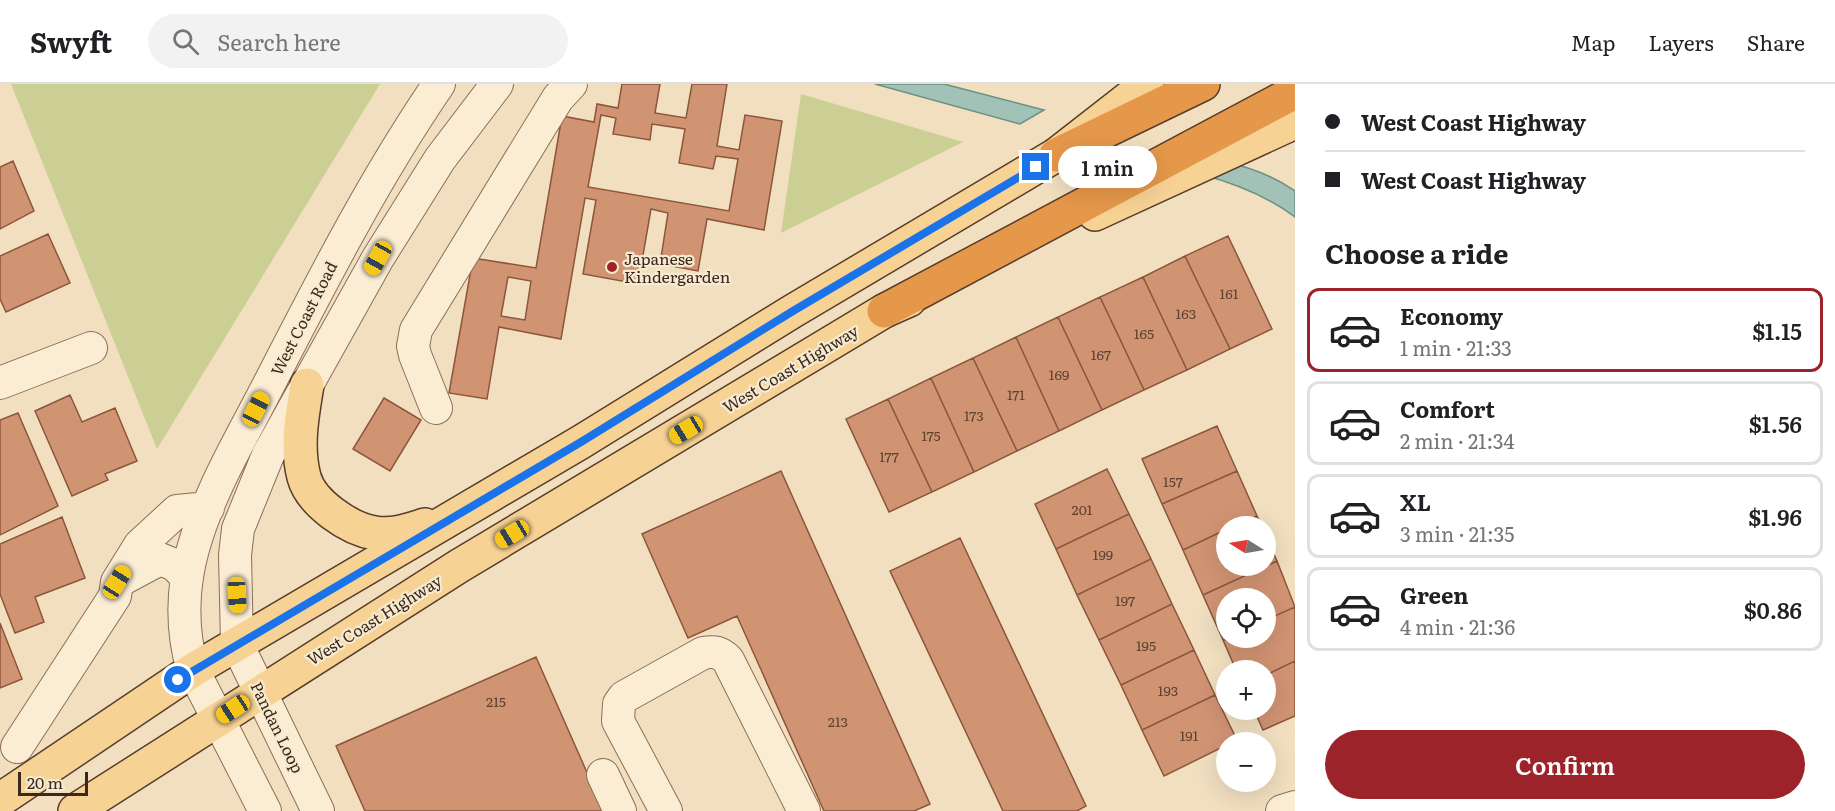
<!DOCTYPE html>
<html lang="en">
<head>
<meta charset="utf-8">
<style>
	:root { --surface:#fff; --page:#f2f2f2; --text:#202124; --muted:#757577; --line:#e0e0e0; --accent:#9d232b }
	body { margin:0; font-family:Literata,serif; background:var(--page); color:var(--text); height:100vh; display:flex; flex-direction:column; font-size:22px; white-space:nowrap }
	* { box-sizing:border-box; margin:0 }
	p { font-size:20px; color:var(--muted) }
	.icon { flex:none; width:33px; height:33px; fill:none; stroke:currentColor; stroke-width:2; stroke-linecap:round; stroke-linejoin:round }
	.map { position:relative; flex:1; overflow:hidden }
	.details { display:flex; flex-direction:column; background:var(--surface); width:540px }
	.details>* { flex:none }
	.hud { display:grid; align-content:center; height:132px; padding:0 30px; background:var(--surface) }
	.needle { width:39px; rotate:281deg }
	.buttons { position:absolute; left:1216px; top:432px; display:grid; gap:12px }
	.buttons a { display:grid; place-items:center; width:60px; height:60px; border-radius:50%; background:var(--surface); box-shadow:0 6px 24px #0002; font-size:30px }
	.scale { position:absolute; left:18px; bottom:15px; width:70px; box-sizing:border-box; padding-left:6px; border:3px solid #39281c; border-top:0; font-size:16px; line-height:21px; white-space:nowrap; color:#39281c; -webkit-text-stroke:4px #f7ead0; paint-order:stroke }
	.end { position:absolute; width:27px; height:27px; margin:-14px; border:8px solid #1a73e8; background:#fff; box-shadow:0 0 0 3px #fff }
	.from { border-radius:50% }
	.bubble { position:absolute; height:42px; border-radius:21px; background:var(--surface); box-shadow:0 6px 24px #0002; font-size:20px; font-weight:600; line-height:42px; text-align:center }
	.car { position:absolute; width:18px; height:36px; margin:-18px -9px; border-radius:8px; box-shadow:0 0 4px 2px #0007; background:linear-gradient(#f5c518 24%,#345 0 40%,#f5c518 0 76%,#345 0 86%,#f5c518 0) }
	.hud b { display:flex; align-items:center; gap:21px; height:57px; font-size:22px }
	.hud b+b { border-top:2px solid var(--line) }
	.hud i { width:15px; height:15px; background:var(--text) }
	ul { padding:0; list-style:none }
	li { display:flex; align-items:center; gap:18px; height:84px; margin:0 12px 9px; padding:0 18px; border:3px solid var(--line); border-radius:12px }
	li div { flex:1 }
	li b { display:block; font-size:22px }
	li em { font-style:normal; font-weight:600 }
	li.current { border-color:var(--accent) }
	li>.icon { width:54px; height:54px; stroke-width:1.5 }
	h2 { padding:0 30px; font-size:27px; line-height:72px }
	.primary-button { display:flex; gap:12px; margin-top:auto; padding:12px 30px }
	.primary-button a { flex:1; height:69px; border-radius:36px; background:var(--accent); color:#fff; font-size:24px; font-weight:600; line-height:69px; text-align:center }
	header { display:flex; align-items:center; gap:36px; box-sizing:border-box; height:84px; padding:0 30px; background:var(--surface); border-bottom:2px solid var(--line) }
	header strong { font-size:28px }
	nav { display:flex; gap:33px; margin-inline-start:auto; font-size:21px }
	.search { width:420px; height:54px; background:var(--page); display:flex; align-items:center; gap:15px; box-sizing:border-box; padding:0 21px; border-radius:33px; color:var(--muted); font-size:22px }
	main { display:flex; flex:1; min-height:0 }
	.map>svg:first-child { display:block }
</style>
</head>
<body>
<header>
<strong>Swyft</strong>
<div class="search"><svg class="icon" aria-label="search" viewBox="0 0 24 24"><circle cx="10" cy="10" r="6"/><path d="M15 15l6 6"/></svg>Search here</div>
<nav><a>Map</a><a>Layers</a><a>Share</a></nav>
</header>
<main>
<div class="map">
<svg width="1295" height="727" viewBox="0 0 1295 727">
	<rect width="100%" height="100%" fill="#f1dfc0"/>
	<path fill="#cccf93" d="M11 0H380L157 365Z
		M801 10 963 58 781 149Z"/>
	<path fill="#a3c2b7" stroke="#6a9185" stroke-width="1.5" d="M875 0H944L1044 26 1020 40Z
		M1220 77C1247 82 1272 91 1295 107V133C1266 111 1234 99 1200 90Z"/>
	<path fill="#d19473" stroke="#8b563b" stroke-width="1.5" fill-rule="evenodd" d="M622 0H660L655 29 686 34 692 0H727L717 62 739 66 745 31 782 37 764 146 707 135 698 187 660 180 668 129 651 125 638 200 583 190 596 116 585 114 561 255 499 243 487 315 449 309 473 174 536 184 562 32 594 38 597 20 618 24ZM601 31 616 34 613 50 650 56 652 40 685 45 679 79 713 85 716 72 738 75 729 127 588 103ZM508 193 531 197 525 236 501 232Z
		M13 77 34 127 0 145V83Z
		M48 150 70 199 6 228 0 215V172Z
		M1228 152 1272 245 1230 265 1185 172Z
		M1185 172 1230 265 1187 286 1143 193Z
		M1143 193 1187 286 1144 306 1100 213Z
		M1100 213 1144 306 1102 326 1058 233Z
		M1058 233 1102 326 1059 347 1016 253Z
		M1016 253 1059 347 1017 367 973 274Z
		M973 274 1017 367 974 388 931 294Z
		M931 294 974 388 932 408 888 315Z
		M70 311 82 338 115 324 137 377 105 390 108 396 72 412 35 327Z
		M384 314 421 336 390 387 353 365Z
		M888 315 932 408 889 428 846 335Z
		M18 329 58 422 0 451V336Z
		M1217 342 1237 387 1162 420 1142 375Z
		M1107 385 1129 430 1056 465 1035 420Z
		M781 387 930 720 914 727H824L737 532 688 554 642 450Z
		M1237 387 1257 432 1234 442H1227V445L1183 466 1162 420Z
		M1129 430 1151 475 1077 511 1056 465Z
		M1257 432 1262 442H1234Z
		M62 433 85 494 35 513 44 538 15 549 0 510V460Z
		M1227 445V482H1266V453L1277 477 1203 511 1183 466Z
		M960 454 1086 722 1077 727H1003L890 487Z
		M1151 475 1172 520 1099 556 1077 511Z
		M1277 477 1295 523 1266 536V514H1227L1228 554 1223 556 1203 511Z
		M1172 520 1194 566 1121 601 1099 556Z
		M1295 523V577L1266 591V586H1236L1223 556 1266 554V536Z
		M0 539 22 595 0 604Z
		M1194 566 1215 611 1142 646 1121 601Z
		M536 573 604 727H365L336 662Z
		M1295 577V632L1263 646 1254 626H1266V591Z
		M1215 611 1237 656 1164 692 1142 646Z"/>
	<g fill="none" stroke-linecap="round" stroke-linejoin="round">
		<defs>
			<path id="minor" d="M0 299 91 264
				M436 324 415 271 413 262 416 246 558 14 571 0
				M119 497 160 475 175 481 187 494
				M17 663 115 512 117 498 140 461 177 427 208 424
				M603 691 620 727
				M265 727 193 586C181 547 182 504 193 465 209 407 242 353 269 300 322 197 374 95 439 0
				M318 727 237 560 235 471 238 445 268 371 378 174 440 75 497 0
				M666 727 618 637 619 620 624 613 703 569C715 567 720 568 728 576L804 727
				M1282 727 1295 723"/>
			<path id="major" d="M1095 130 1295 38
				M307 301C302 331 296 363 304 393 311 419 349 445 375 449 393 452 409 446 425 441
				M0 716 193 586 581 358 793 227 1056 71 1147 0
				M75 727 459 482 884 227 909 216"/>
			<path id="highway" d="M1056 71 1203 0
				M884 227 1295 8"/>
		</defs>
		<use href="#minor" stroke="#8b6f57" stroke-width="34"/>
		<use href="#major" stroke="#583d2b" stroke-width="36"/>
		<use href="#highway" stroke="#583d2b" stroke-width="36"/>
		<use href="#minor" stroke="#fbedd4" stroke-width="32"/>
		<use href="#major" stroke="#f7d295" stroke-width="33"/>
		<use href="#highway" stroke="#e6984a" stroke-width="33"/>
	</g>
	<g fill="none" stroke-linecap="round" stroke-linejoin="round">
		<path stroke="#1a73e8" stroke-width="8" d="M178 596 581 358 793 227 1036 83"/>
	</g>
	<circle fill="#9d232b" stroke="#f7ead0" stroke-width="2" cx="612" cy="183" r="6"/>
	<g text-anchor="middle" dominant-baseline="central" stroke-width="4.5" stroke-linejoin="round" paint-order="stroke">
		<g font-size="14" fill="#5f4332">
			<text x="1229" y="209">161</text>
			<text x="1186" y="229">163</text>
			<text x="1144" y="249">165</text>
			<text x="1101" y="270">167</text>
			<text x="1059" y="290">169</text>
			<text x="1016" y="310">171</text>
			<text x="974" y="331">173</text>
			<text x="931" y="351">175</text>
			<text x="889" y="372">177</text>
			<text x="1173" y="397">157</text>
			<text x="1082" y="425">201</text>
			<text x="1103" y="470">199</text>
			<text x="1125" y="516">197</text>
			<text x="1146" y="561">195</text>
			<text x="1168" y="606">193</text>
			<text x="496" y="617">215</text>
			<text x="838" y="637">213</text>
			<text x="1189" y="651">191</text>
		</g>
		<g font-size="16" fill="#39281c" stroke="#f7ead0" text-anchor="start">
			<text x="624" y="174">Japanese<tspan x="624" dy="18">Kindergarden</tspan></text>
		</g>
		<g font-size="16" fill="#39281c" stroke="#f7ead0">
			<text transform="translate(303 234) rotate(-63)">West Coast Road</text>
			<text transform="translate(790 284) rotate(-31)">West Coast Highway</text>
			<text transform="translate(374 535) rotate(-32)">West Coast Highway</text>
			<text transform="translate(278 643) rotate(64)">Pandan Loop</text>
		</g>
	</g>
</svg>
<div class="buttons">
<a><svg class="needle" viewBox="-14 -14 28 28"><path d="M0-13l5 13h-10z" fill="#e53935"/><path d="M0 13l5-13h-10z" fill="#757577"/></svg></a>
<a><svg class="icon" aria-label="locate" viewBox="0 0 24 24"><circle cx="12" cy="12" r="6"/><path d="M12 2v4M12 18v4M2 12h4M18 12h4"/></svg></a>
<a>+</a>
<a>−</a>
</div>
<div class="scale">20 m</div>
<i class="end from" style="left:178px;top:596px"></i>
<i class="end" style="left:1036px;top:83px"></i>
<div class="bubble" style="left:1058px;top:62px;width:99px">1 min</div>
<i class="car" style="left:378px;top:174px;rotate:209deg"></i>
<i class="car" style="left:256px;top:325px;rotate:27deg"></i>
<i class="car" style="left:686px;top:346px;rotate:239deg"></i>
<i class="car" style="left:512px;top:450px;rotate:239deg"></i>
<i class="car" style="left:117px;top:498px;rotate:32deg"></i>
<i class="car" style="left:237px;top:511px;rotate:177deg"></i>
<i class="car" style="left:233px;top:625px;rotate:237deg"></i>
</div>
<section class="details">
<div class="hud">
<b><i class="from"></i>West Coast Highway</b>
<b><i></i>West Coast Highway</b>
</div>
<h2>Choose a ride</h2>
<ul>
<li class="current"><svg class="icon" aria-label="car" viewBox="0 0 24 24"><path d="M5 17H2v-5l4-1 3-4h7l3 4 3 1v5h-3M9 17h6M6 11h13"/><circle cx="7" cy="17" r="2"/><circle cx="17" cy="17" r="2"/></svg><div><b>Economy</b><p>1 min · 21:33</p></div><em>$1.15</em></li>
<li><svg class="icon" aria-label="car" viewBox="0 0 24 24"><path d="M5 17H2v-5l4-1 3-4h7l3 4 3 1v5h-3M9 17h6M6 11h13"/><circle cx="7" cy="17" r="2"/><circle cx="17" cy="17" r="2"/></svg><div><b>Comfort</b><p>2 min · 21:34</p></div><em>$1.56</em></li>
<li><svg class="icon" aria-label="car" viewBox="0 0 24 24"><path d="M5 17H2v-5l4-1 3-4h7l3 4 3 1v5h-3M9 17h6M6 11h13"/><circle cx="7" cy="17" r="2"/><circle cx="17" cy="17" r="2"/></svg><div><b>XL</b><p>3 min · 21:35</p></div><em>$1.96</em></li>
<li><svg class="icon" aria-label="car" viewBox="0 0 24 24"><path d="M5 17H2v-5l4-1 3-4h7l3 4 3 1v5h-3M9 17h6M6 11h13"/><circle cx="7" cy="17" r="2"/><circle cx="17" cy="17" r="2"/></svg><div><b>Green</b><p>4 min · 21:36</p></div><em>$0.86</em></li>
</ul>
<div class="primary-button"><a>Confirm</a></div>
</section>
</main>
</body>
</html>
